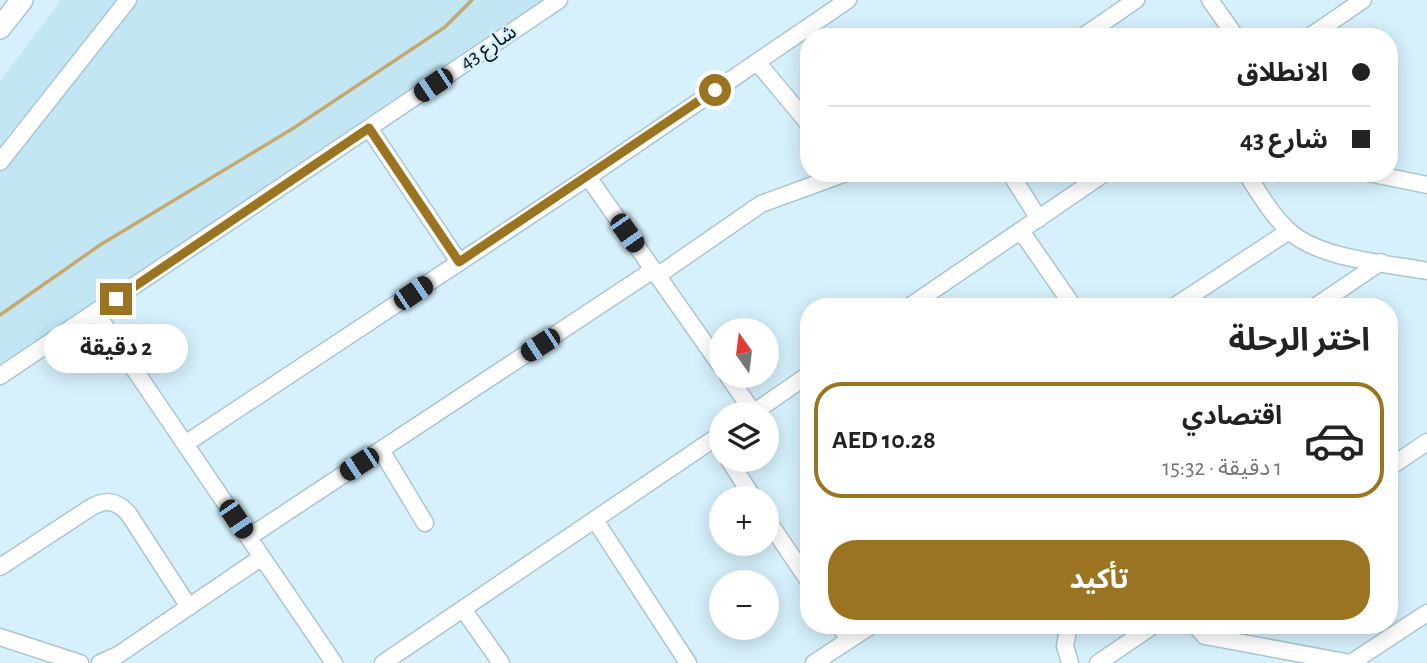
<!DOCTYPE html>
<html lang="ar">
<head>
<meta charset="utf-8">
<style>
	:root { --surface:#fff; --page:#f6f6f6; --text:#222; --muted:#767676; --line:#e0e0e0; --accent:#9a7420 }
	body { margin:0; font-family:"Alegreya Sans","Noto Sans Arabic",sans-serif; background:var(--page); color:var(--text); direction:rtl; height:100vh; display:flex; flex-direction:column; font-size:26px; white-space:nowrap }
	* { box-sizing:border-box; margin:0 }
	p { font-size:23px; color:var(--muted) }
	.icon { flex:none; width:38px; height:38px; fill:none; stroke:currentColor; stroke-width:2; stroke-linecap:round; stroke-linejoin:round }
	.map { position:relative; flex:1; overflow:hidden; direction:ltr }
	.panel { position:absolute; left:800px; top:298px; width:598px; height:336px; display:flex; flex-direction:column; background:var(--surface); border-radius:28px; box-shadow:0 4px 18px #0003; direction:rtl }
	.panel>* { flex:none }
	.banner { position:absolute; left:800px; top:28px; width:598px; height:154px; border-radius:28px; box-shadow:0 4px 18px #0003; direction:rtl; display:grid; align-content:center; height:154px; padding:0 28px; background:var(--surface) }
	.needle { width:46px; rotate:346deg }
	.tools { position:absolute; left:709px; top:318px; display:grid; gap:14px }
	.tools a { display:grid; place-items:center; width:70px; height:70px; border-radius:50%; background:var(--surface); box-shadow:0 4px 18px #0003; font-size:35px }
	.end { position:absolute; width:32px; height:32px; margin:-16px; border:9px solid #9a7420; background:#fff; box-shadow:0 0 0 4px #fff }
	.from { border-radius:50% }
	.bubble { position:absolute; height:49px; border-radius:24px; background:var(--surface); box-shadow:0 4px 18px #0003; font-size:23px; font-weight:700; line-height:49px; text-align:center; direction:rtl }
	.car { position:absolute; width:21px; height:42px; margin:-21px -10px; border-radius:9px; box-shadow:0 0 5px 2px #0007; background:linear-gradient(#222 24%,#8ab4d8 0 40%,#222 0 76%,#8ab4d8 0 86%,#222 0) }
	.banner b { display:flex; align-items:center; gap:24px; height:66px; font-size:26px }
	.banner b+b { border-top:2px solid var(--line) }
	.banner i { width:18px; height:18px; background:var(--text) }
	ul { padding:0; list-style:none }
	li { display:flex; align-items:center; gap:21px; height:116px; margin:0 14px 10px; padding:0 14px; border:4px solid transparent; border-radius:28px }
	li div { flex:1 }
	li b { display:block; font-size:26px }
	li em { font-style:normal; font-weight:700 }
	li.active { border-color:var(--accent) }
	li>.icon { width:63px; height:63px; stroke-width:1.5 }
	h2 { padding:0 28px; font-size:32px; line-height:84px }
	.primary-button { display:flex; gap:14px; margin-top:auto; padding:14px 28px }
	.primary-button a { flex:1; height:80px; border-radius:28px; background:var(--accent); color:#fff; font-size:28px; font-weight:700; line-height:80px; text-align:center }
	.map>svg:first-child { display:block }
</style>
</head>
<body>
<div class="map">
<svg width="1427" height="663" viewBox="0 0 1427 663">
	<rect width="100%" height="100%" fill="#d6f1fc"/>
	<path fill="#c2e6f4" d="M61 0H559L0 376V81Z"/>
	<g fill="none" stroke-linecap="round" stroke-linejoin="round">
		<path stroke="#c7a96e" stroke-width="3.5" d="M0 315 100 245 292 129 445 27 472 0"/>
		<defs>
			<path id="minor" d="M1210 0 1236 37
				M1082 37 1136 0
				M1309 37 1363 0
				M757 62 808 123
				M369 128 459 262
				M0 162 128 0
				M1010 173 1039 219
				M1246 173C1259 193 1271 214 1288 230 1318 259 1386 263 1427 271
				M1368 173 1427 185
				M588 177 721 366
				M1021 231 1073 306
				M657 276 761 204 846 173
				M910 306 1105 173
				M1175 306 1289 231
				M1316 306 1381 262
				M96 313 334 663
				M0 376 559 0
				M728 376 753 412
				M750 415 808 375
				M185 444 588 177 848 0
				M381 450 425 523
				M729 460 754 499
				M1390 467 1427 442
				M766 518 808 580
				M595 520 688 663
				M249 537 653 270
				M0 567 90 508C105 499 116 500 128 513L189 607
				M463 609 501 663
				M839 625 849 640
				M1069 625 1065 646 1070 663
				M1195 625 1205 636 1351 663 1427 613
				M0 637 80 663
				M100 663 118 655 262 557
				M383 663 721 434
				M814 663 872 625
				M1098 663 1154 625"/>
			<path id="major" d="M0 28 22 0"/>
		</defs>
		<use href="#minor" stroke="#abc6d0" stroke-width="19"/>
		<use href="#major" stroke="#abc6d0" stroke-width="24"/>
		<use href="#minor" stroke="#fff" stroke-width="16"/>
		<use href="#major" stroke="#fff" stroke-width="21"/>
	</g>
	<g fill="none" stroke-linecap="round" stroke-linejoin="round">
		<path stroke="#9a7420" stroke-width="9" d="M116 299 369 128 459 262 715 90"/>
	</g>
	<g text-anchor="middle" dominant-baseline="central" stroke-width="5" stroke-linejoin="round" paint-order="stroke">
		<g font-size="21" fill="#0e181b" stroke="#d6f1fc">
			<text transform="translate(488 47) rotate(-34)">شارع 43</text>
		</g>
	</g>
</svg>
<div class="tools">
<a><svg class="needle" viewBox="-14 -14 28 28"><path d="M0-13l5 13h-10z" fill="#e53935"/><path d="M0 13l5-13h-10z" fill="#767676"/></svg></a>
<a><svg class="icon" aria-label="layers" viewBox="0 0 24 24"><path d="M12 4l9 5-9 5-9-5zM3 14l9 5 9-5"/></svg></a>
<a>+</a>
<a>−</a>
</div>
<i class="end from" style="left:715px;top:90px"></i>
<i class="end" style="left:116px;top:299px"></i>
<div class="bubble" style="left:44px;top:324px;width:144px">2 دقيقة</div>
<i class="car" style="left:433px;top:85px;rotate:236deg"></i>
<i class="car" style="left:627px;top:233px;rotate:145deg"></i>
<i class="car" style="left:413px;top:293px;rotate:56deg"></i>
<i class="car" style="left:540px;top:345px;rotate:237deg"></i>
<i class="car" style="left:359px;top:464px;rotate:237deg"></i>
<i class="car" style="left:236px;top:519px;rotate:146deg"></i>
<div class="banner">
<b><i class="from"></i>الانطلاق</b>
<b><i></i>شارع 43</b>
</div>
<section class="panel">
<h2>اختر الرحلة</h2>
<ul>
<li class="active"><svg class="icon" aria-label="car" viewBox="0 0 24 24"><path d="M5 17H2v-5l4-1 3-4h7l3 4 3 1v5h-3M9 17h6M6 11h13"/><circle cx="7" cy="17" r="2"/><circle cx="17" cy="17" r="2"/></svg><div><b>اقتصادي</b><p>1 دقيقة · 15:32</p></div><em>AED 10.28</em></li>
</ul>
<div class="primary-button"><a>تأكيد</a></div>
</section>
</div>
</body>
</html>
